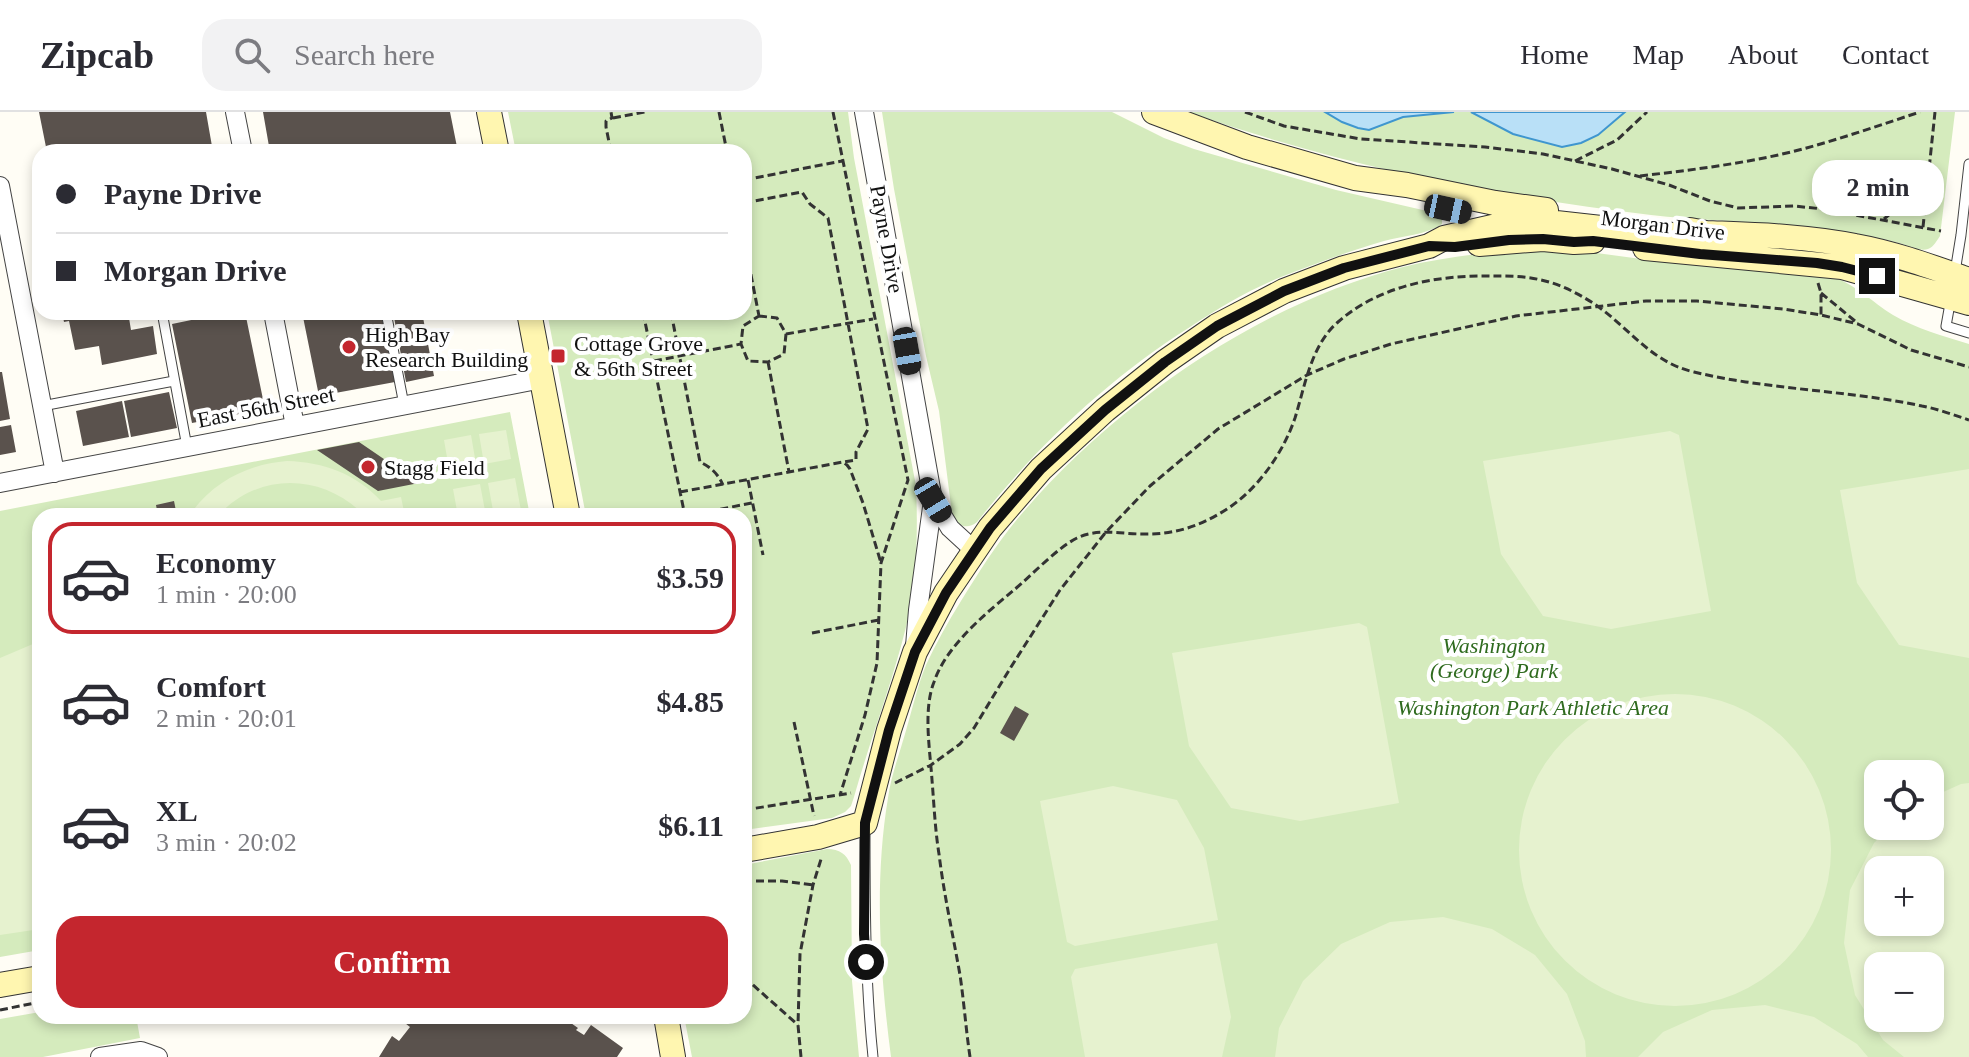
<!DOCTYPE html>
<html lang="en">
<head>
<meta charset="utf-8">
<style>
	:root { --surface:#fff; --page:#f2f2f3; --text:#2b2b33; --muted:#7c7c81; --line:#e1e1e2; --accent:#c4262e }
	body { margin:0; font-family:Georgia,serif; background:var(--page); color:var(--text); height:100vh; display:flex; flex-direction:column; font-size:30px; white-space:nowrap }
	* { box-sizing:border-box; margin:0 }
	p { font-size:26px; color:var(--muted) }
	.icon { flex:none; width:44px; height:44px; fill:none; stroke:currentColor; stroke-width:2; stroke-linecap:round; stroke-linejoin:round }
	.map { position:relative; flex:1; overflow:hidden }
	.sheet { position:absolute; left:32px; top:396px; width:720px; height:516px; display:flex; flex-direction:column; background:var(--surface); border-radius:24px; box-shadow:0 4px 12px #0003 }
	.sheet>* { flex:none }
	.guide { position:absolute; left:32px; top:32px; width:720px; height:176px; border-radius:24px; box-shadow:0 4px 12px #0003; display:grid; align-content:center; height:176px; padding:0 24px; background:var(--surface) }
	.tools { position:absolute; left:1864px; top:648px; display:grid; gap:16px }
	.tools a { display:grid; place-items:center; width:80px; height:80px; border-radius:16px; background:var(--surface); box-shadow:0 4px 12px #0003; font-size:40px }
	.end { position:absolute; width:36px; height:36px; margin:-18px; border:10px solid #111; background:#fff; box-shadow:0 0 0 4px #fff }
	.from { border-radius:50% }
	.bubble { position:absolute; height:56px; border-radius:24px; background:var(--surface); box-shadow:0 4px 12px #0003; font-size:26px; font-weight:600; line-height:56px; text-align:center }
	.car { position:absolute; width:24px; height:48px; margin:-24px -12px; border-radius:10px; box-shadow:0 0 6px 2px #0007; background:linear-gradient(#222 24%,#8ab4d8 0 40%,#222 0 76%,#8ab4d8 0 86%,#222 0) }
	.guide b { display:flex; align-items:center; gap:28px; height:76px; font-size:30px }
	.guide b+b { border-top:2px solid var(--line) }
	.guide i { width:20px; height:20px; background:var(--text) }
	ul { padding:14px 0 0; list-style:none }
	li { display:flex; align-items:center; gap:24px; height:112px; margin:0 16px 12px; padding:0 8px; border:4px solid transparent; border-radius:24px }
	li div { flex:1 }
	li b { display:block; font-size:30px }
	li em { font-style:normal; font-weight:600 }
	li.selected { border-color:var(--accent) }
	li>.icon { width:72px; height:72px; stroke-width:1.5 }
	.cta { display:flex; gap:16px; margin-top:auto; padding:16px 24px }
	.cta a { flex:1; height:92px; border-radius:24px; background:var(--accent); color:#fff; font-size:32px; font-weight:600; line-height:92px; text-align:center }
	header { display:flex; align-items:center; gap:48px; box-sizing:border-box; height:112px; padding:0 40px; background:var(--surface); border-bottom:2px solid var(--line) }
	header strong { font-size:38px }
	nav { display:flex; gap:44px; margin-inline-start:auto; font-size:28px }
	.search { width:560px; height:72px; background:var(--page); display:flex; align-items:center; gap:20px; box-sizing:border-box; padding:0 28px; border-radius:24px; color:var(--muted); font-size:30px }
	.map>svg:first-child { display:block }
</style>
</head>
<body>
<header>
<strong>Zipcab</strong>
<div class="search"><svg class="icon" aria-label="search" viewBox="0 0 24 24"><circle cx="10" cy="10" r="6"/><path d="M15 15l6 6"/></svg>Search here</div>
<nav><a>Home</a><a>Map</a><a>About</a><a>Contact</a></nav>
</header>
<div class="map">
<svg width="1969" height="945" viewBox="0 0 1969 945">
	<rect width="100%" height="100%" fill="#fffdf5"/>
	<path fill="#d5ebbd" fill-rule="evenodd" d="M508 0H848L854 46 916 374C918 421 917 469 906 515 892 572 870 628 854 685L851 694 845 700 832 706 744 718V404H586L547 200H744V40H516Z
		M882 0H1112L1164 26 1194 37 1336 78 1440 102 1442 107V112C1426 123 1402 124 1384 129 1349 139 1315 152 1281 165 1249 178 1219 196 1190 215 1108 267 1037 334 977 410 966 419 957 413 952 402L939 299 926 244 894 77Z
		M1189 0H1955L1940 124C1937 128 1934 135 1928 137 1920 140 1907 133 1899 131 1869 123 1839 119 1809 116 1757 109 1704 109 1651 103 1496 84 1336 53 1189 0Z
		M1552 135 1671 151 1830 164C1854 171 1872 190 1893 203 1917 217 1943 224 1969 232V945H891C880 861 874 770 888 686 891 664 899 643 905 622 912 599 917 575 926 553 936 531 948 510 961 489 979 460 997 431 1019 405 1115 292 1258 192 1403 155 1451 143 1503 139 1552 135ZM1878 662H1930V714H1878ZM1878 758H1930V810H1878ZM1878 854H1930V906H1878Z
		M510 300 530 404H40V838L0 845V399Z
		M827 737C840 737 846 742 851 753L852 869 859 945H692L684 904H744V753Z
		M40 900V904H136L140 926 43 945H0V907Z"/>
	<path fill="#e6f2cf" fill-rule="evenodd" d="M506 318 511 347 484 352 479 322Z
		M1670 319 1679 323 1711 499 1611 517 1543 504 1501 442 1483 349Z
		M471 323 476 352 449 357 444 328Z
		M287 349C324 350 356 362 381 389L401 385 405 404H365C324 361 258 359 218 404H189C212 370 248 352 287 349Z
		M1969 357V546L1899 533 1857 471 1840 378Z
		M515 366 522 404H494L488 371Z
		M480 372 486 404H458L453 377Z
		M1359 511 1367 515 1399 691 1300 709 1231 696 1189 634 1172 541Z
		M40 529V817L0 823V546Z
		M1519 738a156 156 0 1 1 312 0a156 156 0 1 1-312 0Z
		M1969 671V945H1904L1883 928 1855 883 1844 831 1850 778 1874 731 1891 714H1930V686L1961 672ZM1878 758H1930V810H1878ZM1878 854H1930V906H1878Z
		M1113 674 1177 688 1204 736 1218 808 1075 834 1067 830 1040 689Z
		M1443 805 1492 817 1535 843 1567 882 1585 929 1586 945H1275L1279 916 1303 869 1341 832 1390 810Z
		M1217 831 1231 905 1222 945H1085L1071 865 1075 857Z
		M1765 893 1814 905 1857 932 1868 945H1638L1663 920 1712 898Z"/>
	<path fill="#b9e0f7" stroke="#3f96cf" stroke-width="2" d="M1325 0H1454L1403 5 1369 18 1358 16 1342 10Z
		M1471 0H1625L1598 23 1581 31 1562 35 1513 22Z"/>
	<path fill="#5a524d" d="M39 0H206L213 40H47Z
		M263 0H450L458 40H270Z
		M62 200H128L131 218 153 214 157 242 102 253 99 234 75 238 69 209 64 210Z
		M230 200H245L265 297 192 311 172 212Z
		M302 200H381L395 270 319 284Z
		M393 200H422L434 264 406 270Z
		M0 260H2L10 307 0 309Z
		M169 280 177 316 131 325 124 289Z
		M122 289 129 325 83 334 76 299Z
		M11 313 16 340 0 343V315Z
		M359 330 419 371 378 379 317 338Z
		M174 389 177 404H158L156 393Z
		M1015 594 1029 602 1014 629 1000 621Z
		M404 904H561L578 916 576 918 584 923 591 913 623 936 617 945H379L392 924 399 929 410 915 401 908Z"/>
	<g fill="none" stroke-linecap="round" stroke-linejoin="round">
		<defs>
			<path id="lane" d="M1955 160 1961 123 1969 52
				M1951 186 1946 214 1969 221
				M162 200 187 335
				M386 200 404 293
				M42 294 174 269
				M865 713C865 791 865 867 873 945"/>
			<path id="street" d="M235 0 243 40
				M864 0 933 388 918 498 915 534
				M0 74 55 361
				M273 200 295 314
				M0 371 542 267
				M933 388 950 416 975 439
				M100 945 141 939 158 945"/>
			<path id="secondary" d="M489 0 497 40
				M1154 0 1247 35 1355 66 1407 73 1495 91 1546 98
				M1690 118 1706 121C1755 123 1806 124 1855 134 1894 141 1932 155 1969 168
				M1479 132 1543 127 1574 130 1593 129
				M1645 136 1842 155 1969 191
				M529 200 568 404
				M744 738 818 725 865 711 889 618 915 540 946 481 990 416 1041 357 1105 298 1165 250 1217 214 1284 179 1344 156 1429 134 1444 126 1510 111 1538 109 1646 121 1674 123 1706 121
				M0 873 40 866
				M666 904 673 945"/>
		</defs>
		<use href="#lane" stroke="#444" stroke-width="11"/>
		<use href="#street" stroke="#444" stroke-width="20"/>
		<use href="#secondary" stroke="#333" stroke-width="26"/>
		<path stroke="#333" stroke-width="3" stroke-dasharray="8 4" stroke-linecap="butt" d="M719 0 727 40
			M833 0 908 368 881 451 877 551 865 603 840 683
			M1245 0 1284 14 1361 27 1485 35 1543 42 1612 57 1669 73 1710 89 1738 96 1794 94 1823 97 1941 119
			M613 6 645 0
			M611 40 606 15V9L612 6 611 0
			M1575 49 1617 28 1647 0
			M1640 64C1691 58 1741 52 1791 40 1835 29 1877 14 1920 0
			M744 68 842 49
			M744 91 802 80 810 92 828 106 868 317 856 340V348L843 350
			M1884 107 1927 71
			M1923 115 1935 0
			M744 127 759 204
			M1818 171 1821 181V203
			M1821 181 1855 209
			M643 200 685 404
			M671 200 700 350C711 355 718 362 723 373
			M759 204 777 206 786 222 784 242 768 250 748 249 741 232 743 214Z
			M786 222 873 207
			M654 249 741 232
			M768 250 789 360
			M748 368 763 443
			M680 380 843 350 847 353 850 357 863 391 881 451
			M685 404 752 391
			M812 521 879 508
			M794 610 814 704
			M895 671 931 653 960 632 974 616 1011 555 1060 478 1106 420 1150 374 1218 317 1307 263 1344 247 1391 232 1516 204 1646 189H1697L1783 197 1821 203 1858 212 1911 238 1969 255
			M744 698 851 681
			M744 769H782L813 773
			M744 865 798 913
			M0 898 40 890
			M801 945 798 913 800 842 813 773 822 744
			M970 945C966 918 964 890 960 863 953 823 944 783 939 742 935 717 934 692 932 668 930 638 923 598 934 570 946 534 985 502 1014 478 1032 463 1057 436 1077 426 1097 416 1121 422 1142 422 1174 423 1201 414 1227 397 1258 377 1283 341 1295 306 1305 274 1311 233 1338 210 1380 173 1438 163 1492 164 1508 164 1525 164 1541 168 1560 172 1577 181 1593 191 1629 215 1650 250 1694 260 1769 278 1847 278 1922 294 1938 297 1954 303 1969 308"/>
		<use href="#lane" stroke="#fff" stroke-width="9"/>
		<use href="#street" stroke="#fff" stroke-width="18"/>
		<use href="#secondary" stroke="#fff6b0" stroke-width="24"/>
	</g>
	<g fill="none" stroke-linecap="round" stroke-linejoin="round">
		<path stroke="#111" stroke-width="10" d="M866 850 864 822 865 711 889 618 915 540 946 481 990 416 1041 357 1105 298 1165 250 1217 214 1284 179 1344 156 1429 134 1455 135 1509 128 1543 127 1574 130 1593 129 1700 142 1817 151 1842 155 1877 164"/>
	</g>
	<g fill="#c4262e" stroke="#fff" stroke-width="3">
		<circle cx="349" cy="235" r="8"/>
		<rect x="550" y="236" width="16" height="16" rx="4"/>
		<circle cx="368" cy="355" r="8"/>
	</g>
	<g text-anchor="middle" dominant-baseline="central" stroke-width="8" stroke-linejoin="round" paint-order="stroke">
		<g font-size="22" fill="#111" stroke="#fff">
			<text transform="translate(1663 113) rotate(7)">Morgan Drive</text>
			<text transform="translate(887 127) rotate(80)">Payne Drive</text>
			<text transform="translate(266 295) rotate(-11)">East 56th Street</text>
		</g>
		<g font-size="22" fill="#111" stroke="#fff" text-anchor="start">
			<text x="365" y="222">High Bay<tspan x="365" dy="25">Research Building</tspan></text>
			<text x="574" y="231">Cottage Grove<tspan x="574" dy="25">&amp; 56th Street</tspan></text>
			<text x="384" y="355">Stagg Field</text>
		</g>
		<g font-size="22" font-style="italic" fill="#2f6b1f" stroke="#fff">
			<text x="1494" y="533">Washington<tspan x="1494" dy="25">(George) Park</tspan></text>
			<text x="1533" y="595">Washington Park Athletic Area</text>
		</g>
	</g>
</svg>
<div class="tools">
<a><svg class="icon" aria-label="locate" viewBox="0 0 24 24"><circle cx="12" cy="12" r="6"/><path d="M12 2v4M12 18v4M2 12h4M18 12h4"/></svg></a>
<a>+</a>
<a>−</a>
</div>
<i class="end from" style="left:866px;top:850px"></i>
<i class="end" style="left:1877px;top:164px"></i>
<div class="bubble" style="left:1812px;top:48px;width:132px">2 min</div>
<i class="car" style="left:1448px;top:97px;rotate:102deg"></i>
<i class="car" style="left:907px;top:239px;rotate:170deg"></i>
<i class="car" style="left:933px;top:388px;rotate:149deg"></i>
<div class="guide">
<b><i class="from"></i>Payne Drive</b>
<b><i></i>Morgan Drive</b>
</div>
<section class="sheet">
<ul>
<li class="selected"><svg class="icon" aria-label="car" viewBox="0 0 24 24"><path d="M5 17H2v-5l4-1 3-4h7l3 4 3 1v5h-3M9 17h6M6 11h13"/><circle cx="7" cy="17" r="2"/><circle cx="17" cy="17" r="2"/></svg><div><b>Economy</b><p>1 min · 20:00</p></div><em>$3.59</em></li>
<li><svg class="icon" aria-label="car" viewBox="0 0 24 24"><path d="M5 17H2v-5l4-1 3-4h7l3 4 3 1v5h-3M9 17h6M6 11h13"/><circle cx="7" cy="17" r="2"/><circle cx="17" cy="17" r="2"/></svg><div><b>Comfort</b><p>2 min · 20:01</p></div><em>$4.85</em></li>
<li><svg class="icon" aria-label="car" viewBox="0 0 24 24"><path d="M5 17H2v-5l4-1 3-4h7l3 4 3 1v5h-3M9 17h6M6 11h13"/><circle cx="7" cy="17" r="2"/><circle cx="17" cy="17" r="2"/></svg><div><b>XL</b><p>3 min · 20:02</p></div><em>$6.11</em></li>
</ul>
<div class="cta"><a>Confirm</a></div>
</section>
</div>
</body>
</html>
